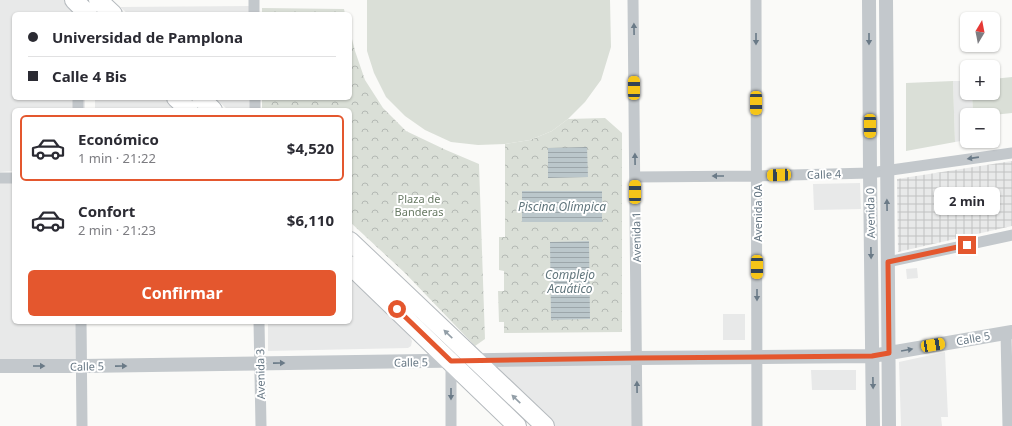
<!DOCTYPE html>
<html lang="es">
<head>
<meta charset="utf-8">
<style>
	:root { --surface:#fff; --page:#f7f7f7; --text:#2b2b33; --muted:#7c7c81; --line:#e1e1e2; --accent:#e4572e }
	body { margin:0; font-family:"Noto Sans",sans-serif; background:var(--page); color:var(--text); height:100vh; display:flex; flex-direction:column; font-size:15px; white-space:nowrap }
	* { box-sizing:border-box; margin:0 }
	p { font-size:13px; color:var(--muted) }
	.icon { flex:none; width:22px; height:22px; fill:none; stroke:currentColor; stroke-width:2; stroke-linecap:round; stroke-linejoin:round }
	.map { position:relative; flex:1; overflow:hidden }
	.side { position:absolute; left:12px; top:108px; width:340px; height:216px; display:flex; flex-direction:column; background:var(--surface); border-radius:6px; box-shadow:0 1px 3px #0004 }
	.side>* { flex:none }
	.guide { position:absolute; left:12px; top:12px; width:340px; height:88px; border-radius:6px; box-shadow:0 1px 3px #0004; display:grid; align-content:center; height:88px; padding:0 16px; background:var(--surface) }
	.needle { width:26px; rotate:10deg }
	.tools { position:absolute; left:960px; top:12px; display:grid; gap:8px }
	.tools a { display:grid; place-items:center; width:40px; height:40px; border-radius:6px; background:var(--surface); box-shadow:0 1px 3px #0004; font-size:20px }
	.end { position:absolute; width:18px; height:18px; margin:-9px; border:5px solid #e4572e; background:#fff; box-shadow:0 0 0 2px #fff }
	.from { border-radius:50% }
	.bubble { position:absolute; height:28px; border-radius:6px; background:var(--surface); box-shadow:0 1px 3px #0004; font-size:13px; font-weight:700; line-height:28px; text-align:center }
	.car { position:absolute; width:12px; height:24px; margin:-12px -6px; border-radius:5px; box-shadow:0 0 3px 1px #0007; background:linear-gradient(#f5c518 24%,#345 0 40%,#f5c518 0 76%,#345 0 86%,#f5c518 0) }
	.guide b { display:flex; align-items:center; gap:14px; height:38px; font-size:15px }
	.guide b+b { border-top:1px solid var(--line) }
	.guide i { width:10px; height:10px; background:var(--text) }
	ul { padding:7px 0 0; list-style:none }
	li { display:flex; align-items:center; gap:12px; height:66px; margin:0 8px 6px; padding:0 8px; border:2px solid transparent; border-radius:6px }
	li div { flex:1 }
	li b { display:block; font-size:15px }
	li em { font-style:normal; font-weight:700 }
	li.active { border-color:var(--accent) }
	li>.icon { width:36px; height:36px; stroke-width:1.5 }
	.cta { display:flex; gap:8px; margin-top:auto; padding:8px 16px }
	.cta a { flex:1; height:46px; border-radius:6px; background:var(--accent); color:#fff; font-size:16px; font-weight:700; line-height:46px; text-align:center }
	.map>svg:first-child { display:block }
</style>
</head>
<body>
<div class="map">
<svg width="1012" height="426" viewBox="0 0 1012 426">
	<defs>
		<pattern id="industrial-grid" width="8" height="8" patternUnits="userSpaceOnUse"><rect width="8" height="8" fill="#e8e9e9"/><path d="M0 4h8M4 0v8" fill="none" stroke="#c0c1c2"/></pattern>
		<pattern id="park-crowns" width="20" height="18" patternUnits="userSpaceOnUse"><rect width="20" height="18" fill="#dadfd7"/><path d="M2 6a3 3 0 1 1 6 0M12 15a3 3 0 1 1 6 0" fill="none" stroke="#b4b9b4"/></pattern>
		<pattern id="water-rules" width="6" height="5" patternUnits="userSpaceOnUse"><rect width="6" height="5" fill="#bbc7cb"/><path d="M0 2.5h6" fill="none" stroke="#9ca6aa"/></pattern>
	</defs>
	<rect width="100%" height="100%" fill="#fafaf8"/>
	<path fill="#e8e9e9" d="M0 0H69L84 14H14V98H85V110H14V171L0 172Z
		M251 6V14H128L120 7Z
		M953 81H967V93H972L973 115H967V140L955 142Z
		M95 98H173L185 110H95Z
		M215 98H250V110H228Z
		M14 182V322H86L87 361H0V183Z
		M860 183 861 209 814 210 813 184Z
		M917 268 918 278 907 279 906 269Z
		M350 276 409 335 412 341 411 346 408 348 268 351V322H350Z
		M723 314H745V340H723Z
		M945 352 948 417H941L942 426H901L899 362Z
		M488 363 634 364V426H553Z
		M811 370H856V390H812Z"/>
	<path fill="url(#industrial-grid)" d="M1012 161V226L898 252 897 179Z"/>
	<path fill="url(#park-crowns)" d="M262 8 344 9 345 14H262Z
		M350 31 355 51 365 80 383 108 406 131 446 150 479 164 485 339 475 346 405 273 350 222V110H262V98H350Z
		M605 118 622 133V332L504 333V322H499L498 291H504V271L499 270V237H505V144L530 140 552 131 568 119Z"/>
	<path fill="#dadfd7" d="M367 0H610L611 47 601 80 585 102 568 119 552 131 530 140 505 144 478 145 451 142 425 130 405 116 386 97 374 73 367 51Z
		M1012 77V113L993 115H973L972 93H993V79Z
		M953 81 955 142 906 151V83Z"/>
	<path fill="url(#water-rules)" d="M587 147 588 177 548 178V148Z
		M522 191H602V222H522Z
		M589 241 590 319 551 320 550 242Z"/>
	<g fill="none" stroke-linecap="round" stroke-linejoin="round">
		<defs>
			<path id="primary" d="M74 0 88 14
				M98 0 113 14
				M176 98 189 110
				M201 98 213 110
				M350 241 545 426
				M350 265 517 426"/>
		</defs>
		<use href="#primary" stroke="#b5babe" stroke-width="20"/>
		<path stroke="#c3c8cc" stroke-width="11" d="M254 0V14
			M633 0 637 426
			M756 0 757 426
			M78 98V110
			M255 98V110
			M635 177 757 176 870 173 1012 153
			M0 178H14
			M888 262 1012 235
			M81 322 82 426
			M259 322 261 426
			M1006 333 1008 426
			M451 361V426"/>
		<path stroke="#c3c8cc" stroke-width="14" d="M869 0 870 173 873 426
			M886 0 889 426
			M0 366H82L637 358 872 356 1012 332"/>
		<use href="#primary" stroke="#fff" stroke-width="18"/>
	</g>
	<defs><path id="oneway-solid" d="M-6-.8H1V-3.2L6.5 0L1 3.2V.8H-6Z"/></defs>
	<g fill="#6a7a87">
		<use href="#oneway-solid" transform="translate(634 29) rotate(-91)"/>
		<use href="#oneway-solid" transform="translate(756 39) rotate(90)"/>
		<use href="#oneway-solid" transform="translate(869 39) rotate(90)"/>
		<use href="#oneway-solid" transform="translate(973 158) rotate(172)"/>
		<use href="#oneway-solid" transform="translate(635 159) rotate(-91)"/>
		<use href="#oneway-solid" transform="translate(718 176) rotate(180)"/>
		<use href="#oneway-solid" transform="translate(887 205) rotate(-91)"/>
		<use href="#oneway-solid" transform="translate(871 253) rotate(89)"/>
		<use href="#oneway-solid" transform="translate(757 295) rotate(90)"/>
		<use href="#oneway-solid" transform="translate(907 350) rotate(-10)"/>
		<use href="#oneway-solid" transform="translate(279 363) rotate(-1)"/>
		<use href="#oneway-solid" transform="translate(39 366)"/>
		<use href="#oneway-solid" transform="translate(121 366) rotate(-1)"/>
		<use href="#oneway-solid" transform="translate(873 383) rotate(89)"/>
		<use href="#oneway-solid" transform="translate(637 387) rotate(-91)"/>
		<use href="#oneway-solid" transform="translate(451 394) rotate(90)"/>
	</g>
	<g fill="#939fa8">
		<use href="#oneway-solid" transform="translate(448 334) rotate(-136)"/>
		<use href="#oneway-solid" transform="translate(516 399) rotate(-136)"/>
	</g>
	<g fill="none" stroke-linecap="round" stroke-linejoin="round">
		<path stroke="#e4572e" stroke-width="5" d="M397 309 451 361 637 358 872 356 889 353 888 262 967 245"/>
	</g>
	<g text-anchor="middle" dominant-baseline="central" stroke-width="4" stroke-linejoin="round" paint-order="stroke">
		<g font-size="11" fill="#657683" stroke="#fff">
			<text transform="translate(824 174) rotate(-2)">Calle 4</text>
			<text transform="translate(757 213) rotate(-90)">Avenida 0A</text>
			<text transform="translate(870 213) rotate(-91)">Avenida 0</text>
			<text transform="translate(636 237) rotate(-91)">Avenida 1</text>
			<text transform="translate(973 338) rotate(-10)">Calle 5</text>
			<text transform="translate(411 362) rotate(-1)">Calle 5</text>
			<text transform="translate(87 366) rotate(-1)">Calle 5</text>
			<text transform="translate(260 374) rotate(-91)">Avenida 3</text>
		</g>
		<g font-size="11" fill="#687a64" stroke="#fff">
			<text x="419" y="198">Plaza de<tspan x="419" dy="13">Banderas</tspan></text>
		</g>
		<g font-size="12" font-style="italic" fill="#60757c" stroke="#fff">
			<text x="562" y="206">Piscina Olímpica</text>
			<text x="570" y="274">Complejo<tspan x="570" dy="14">Acuático</tspan></text>
		</g>
	</g>
</svg>
<div class="tools">
<a><svg class="needle" viewBox="-14 -14 28 28"><path d="M0-13l5 13h-10z" fill="#e53935"/><path d="M0 13l5-13h-10z" fill="#7c7c81"/></svg></a>
<a>+</a>
<a>−</a>
</div>
<i class="end from" style="left:397px;top:309px"></i>
<i class="end" style="left:967px;top:245px"></i>
<div class="bubble" style="left:934px;top:187px;width:66px">2 min</div>
<i class="car" style="left:634px;top:88px;rotate:0deg"></i>
<i class="car" style="left:756px;top:103px;rotate:180deg"></i>
<i class="car" style="left:870px;top:126px;rotate:180deg"></i>
<i class="car" style="left:779px;top:175px;rotate:268deg"></i>
<i class="car" style="left:635px;top:192px;rotate:0deg"></i>
<i class="car" style="left:757px;top:267px;rotate:180deg"></i>
<i class="car" style="left:933px;top:345px;rotate:80deg"></i>
<div class="guide">
<b><i class="from"></i>Universidad de Pamplona</b>
<b><i></i>Calle 4 Bis</b>
</div>
<section class="side">
<ul>
<li class="active"><svg class="icon" aria-label="car" viewBox="0 0 24 24"><path d="M5 17H2v-5l4-1 3-4h7l3 4 3 1v5h-3M9 17h6M6 11h13"/><circle cx="7" cy="17" r="2"/><circle cx="17" cy="17" r="2"/></svg><div><b>Económico</b><p>1 min · 21:22</p></div><em>$4,520</em></li>
<li><svg class="icon" aria-label="car" viewBox="0 0 24 24"><path d="M5 17H2v-5l4-1 3-4h7l3 4 3 1v5h-3M9 17h6M6 11h13"/><circle cx="7" cy="17" r="2"/><circle cx="17" cy="17" r="2"/></svg><div><b>Confort</b><p>2 min · 21:23</p></div><em>$6,110</em></li>
</ul>
<div class="cta"><a>Confirmar</a></div>
</section>
</div>
</body>
</html>
